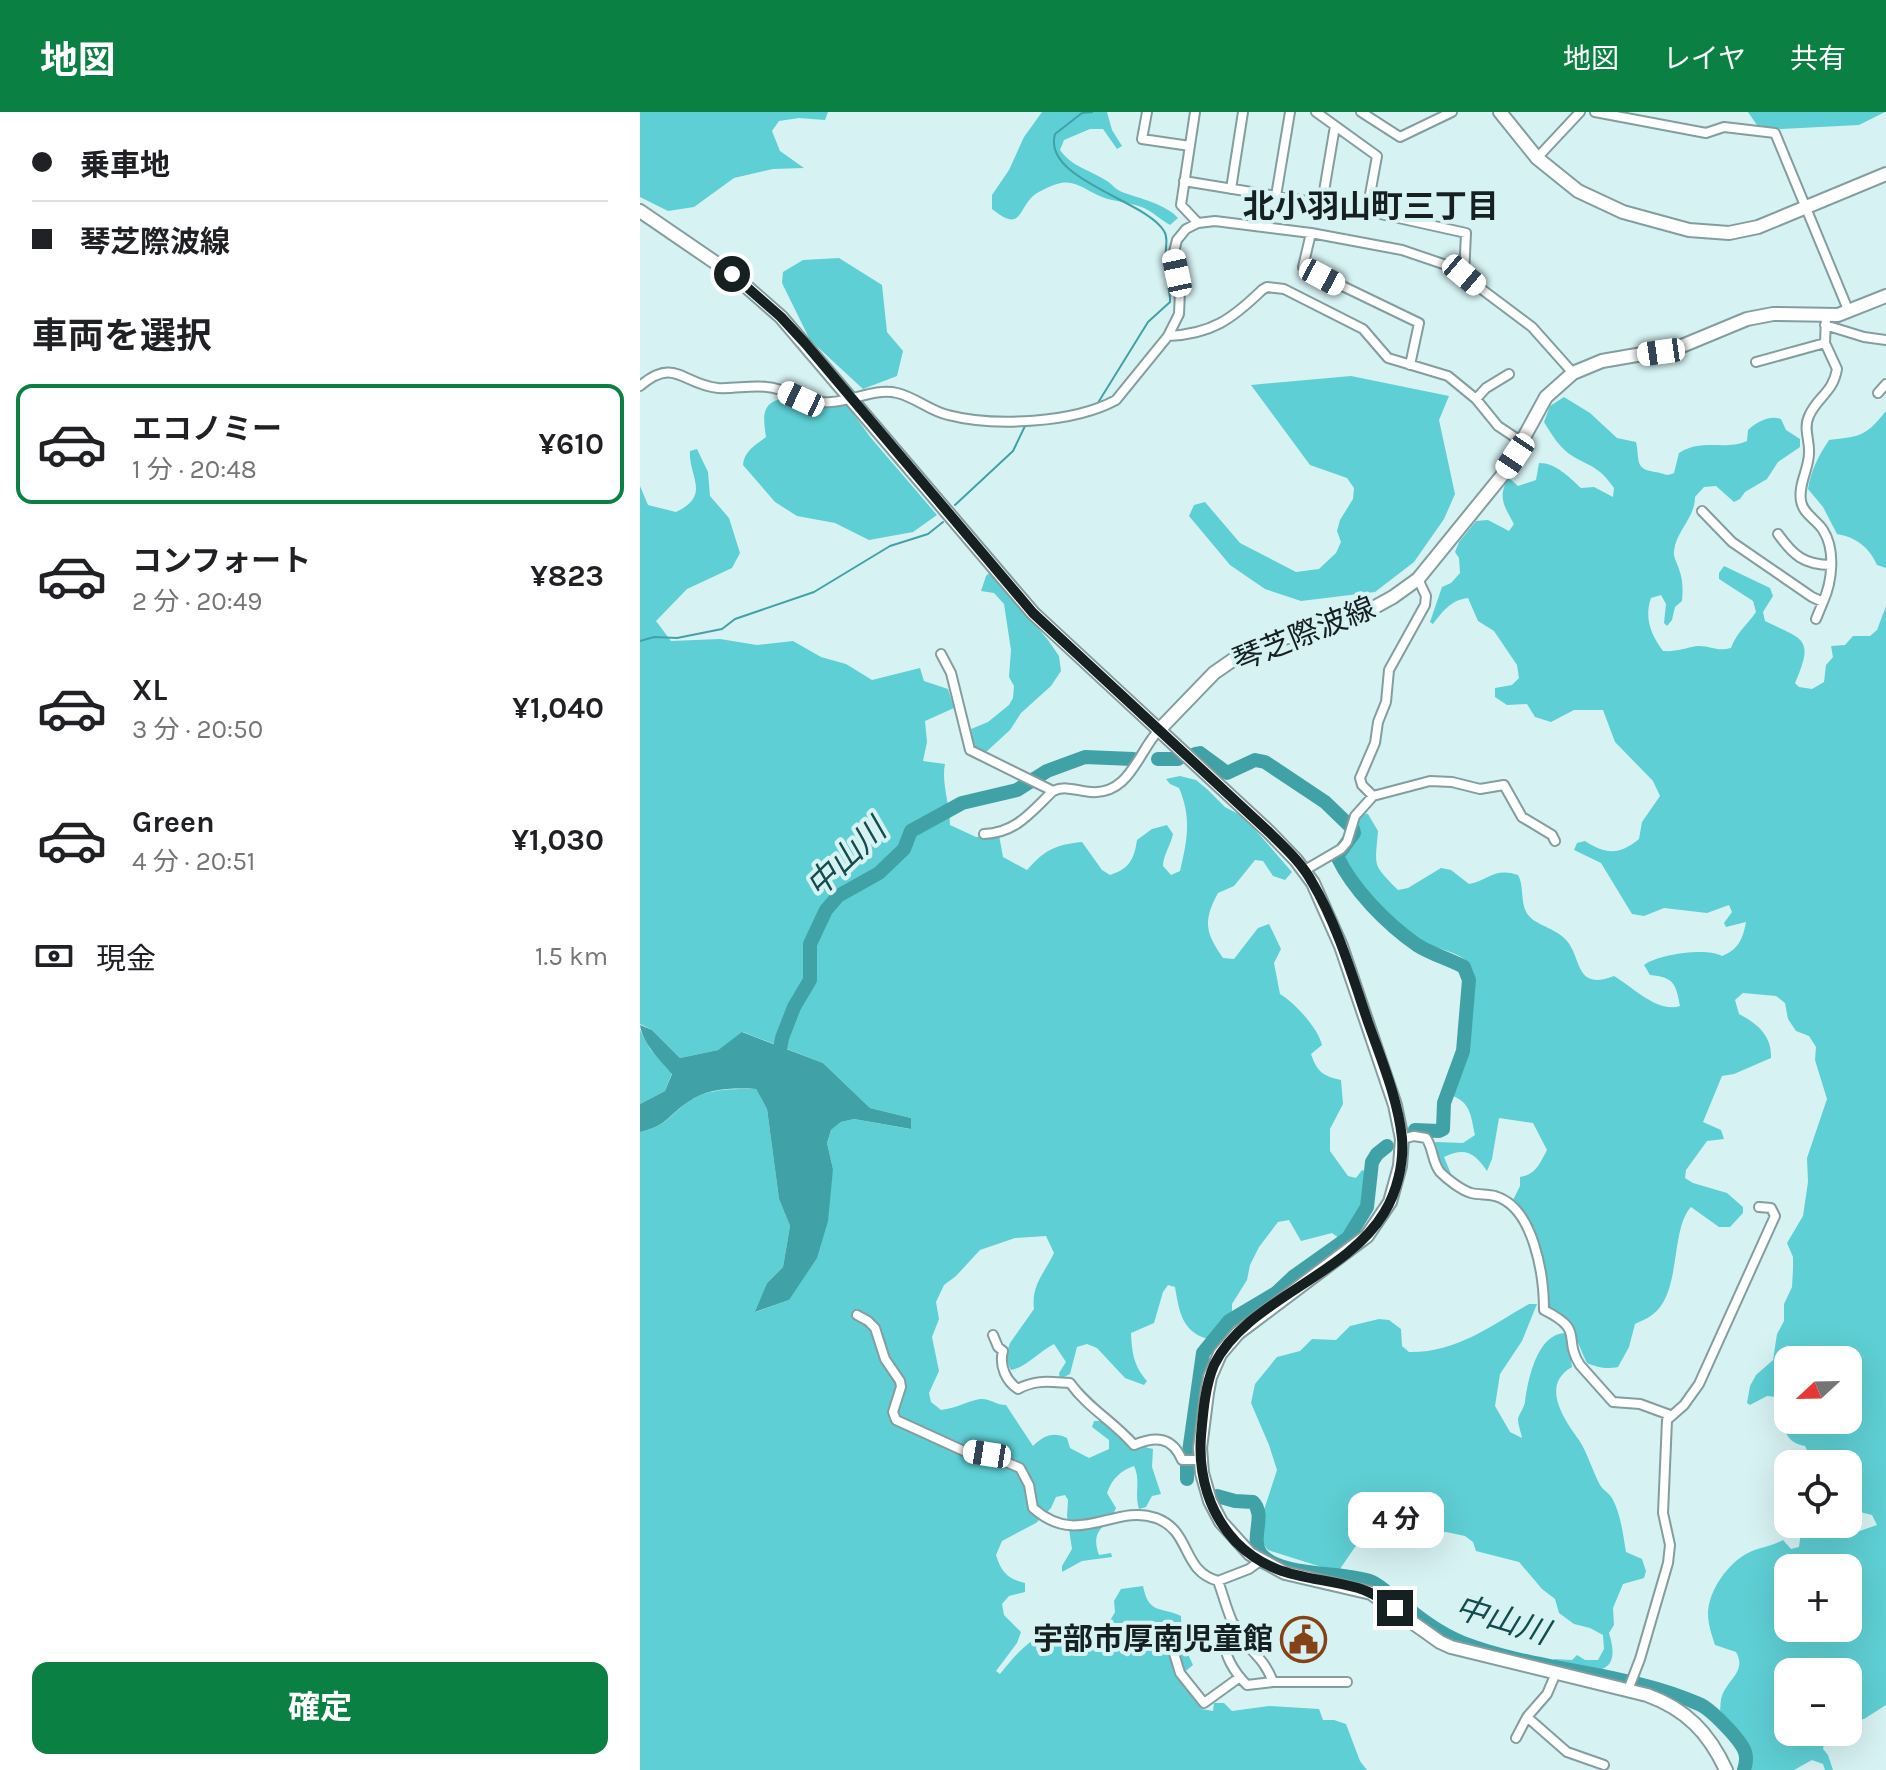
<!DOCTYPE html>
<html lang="ja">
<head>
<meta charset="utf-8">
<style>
	:root { --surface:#fff; --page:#f6f6f6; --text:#202124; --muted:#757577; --line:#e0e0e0; --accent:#0b8043 }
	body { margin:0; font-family:Karla,"Noto Sans JP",sans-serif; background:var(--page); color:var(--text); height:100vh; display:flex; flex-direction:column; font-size:30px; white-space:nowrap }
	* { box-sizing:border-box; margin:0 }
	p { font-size:26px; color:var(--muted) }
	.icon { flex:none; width:44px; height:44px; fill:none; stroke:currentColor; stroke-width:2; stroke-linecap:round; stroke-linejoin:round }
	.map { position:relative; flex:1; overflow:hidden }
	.drawer { display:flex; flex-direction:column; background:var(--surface); width:640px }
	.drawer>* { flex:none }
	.top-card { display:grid; align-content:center; height:176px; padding:0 32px; background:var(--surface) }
	.needle { width:52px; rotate:248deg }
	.fabs { position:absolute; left:1134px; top:1234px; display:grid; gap:16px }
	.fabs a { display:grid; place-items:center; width:88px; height:88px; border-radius:16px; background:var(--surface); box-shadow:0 8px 32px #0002; font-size:40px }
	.end { position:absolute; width:36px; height:36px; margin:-18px; border:10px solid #162021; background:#fff; box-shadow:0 0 0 4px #fff }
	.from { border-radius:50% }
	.bubble { position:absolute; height:56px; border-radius:16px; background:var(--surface); box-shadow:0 8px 32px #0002; font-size:26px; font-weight:700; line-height:56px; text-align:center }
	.car { position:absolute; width:24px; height:48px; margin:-24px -12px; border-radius:10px; box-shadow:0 0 6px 2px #0007; background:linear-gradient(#fff 24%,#345 0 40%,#fff 0 76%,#345 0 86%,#fff 0) }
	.top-card b { display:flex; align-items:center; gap:28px; height:76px; font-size:30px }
	.top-card b+b { border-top:2px solid var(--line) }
	.top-card i { width:20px; height:20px; background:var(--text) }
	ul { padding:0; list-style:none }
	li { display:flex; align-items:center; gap:24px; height:120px; margin:0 16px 12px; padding:0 16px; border:4px solid transparent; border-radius:16px }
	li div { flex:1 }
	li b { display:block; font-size:30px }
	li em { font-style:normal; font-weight:700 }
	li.current { border-color:var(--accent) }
	li>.icon { width:72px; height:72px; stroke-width:1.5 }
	h2 { padding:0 32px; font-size:36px; line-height:96px }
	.pay { display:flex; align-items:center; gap:20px; height:88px; padding:0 32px; font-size:30px }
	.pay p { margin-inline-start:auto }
	.button { display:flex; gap:16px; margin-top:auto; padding:16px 32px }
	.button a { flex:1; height:92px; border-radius:16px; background:var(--accent); color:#fff; font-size:32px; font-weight:700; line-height:92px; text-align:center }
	header { display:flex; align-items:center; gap:48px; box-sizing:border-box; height:112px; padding:0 40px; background:var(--accent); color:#fff }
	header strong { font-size:38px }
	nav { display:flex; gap:44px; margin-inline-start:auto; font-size:28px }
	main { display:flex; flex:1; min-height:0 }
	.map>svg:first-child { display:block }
</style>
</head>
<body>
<header>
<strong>地図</strong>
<nav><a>地図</a><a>レイヤ</a><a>共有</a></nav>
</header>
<main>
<section class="drawer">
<div class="top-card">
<b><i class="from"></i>乗車地</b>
<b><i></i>琴芝際波線</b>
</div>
<h2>車両を選択</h2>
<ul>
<li class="current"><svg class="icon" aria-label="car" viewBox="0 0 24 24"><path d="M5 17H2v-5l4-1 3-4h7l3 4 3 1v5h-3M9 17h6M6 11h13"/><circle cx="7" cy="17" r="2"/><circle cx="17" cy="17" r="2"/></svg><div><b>エコノミー</b><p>1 分 · 20:48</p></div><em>¥610</em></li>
<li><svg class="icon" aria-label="car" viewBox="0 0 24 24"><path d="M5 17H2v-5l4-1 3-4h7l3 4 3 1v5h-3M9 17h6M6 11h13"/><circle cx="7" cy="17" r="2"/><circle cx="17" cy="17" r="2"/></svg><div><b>コンフォート</b><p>2 分 · 20:49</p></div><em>¥823</em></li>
<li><svg class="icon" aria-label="car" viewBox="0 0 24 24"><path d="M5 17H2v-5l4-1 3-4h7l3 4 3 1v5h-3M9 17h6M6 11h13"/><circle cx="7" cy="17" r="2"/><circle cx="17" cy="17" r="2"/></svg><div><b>XL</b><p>3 分 · 20:50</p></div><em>¥1,040</em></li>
<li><svg class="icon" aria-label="car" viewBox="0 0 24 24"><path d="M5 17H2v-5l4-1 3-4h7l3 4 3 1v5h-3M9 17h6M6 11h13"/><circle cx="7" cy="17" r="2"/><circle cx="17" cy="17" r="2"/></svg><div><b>Green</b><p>4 分 · 20:51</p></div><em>¥1,030</em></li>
</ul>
<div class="pay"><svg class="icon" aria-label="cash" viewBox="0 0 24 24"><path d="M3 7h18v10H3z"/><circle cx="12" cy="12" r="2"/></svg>現金<p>1.5 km</p></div>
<div class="button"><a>確定</a></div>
</section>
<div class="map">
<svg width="1246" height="1658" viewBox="0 0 1246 1658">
	<rect width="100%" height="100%" fill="#d7f2f3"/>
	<path fill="#5ecfd4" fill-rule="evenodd" d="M0 0H188L185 8 159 6 139 9 132 19 140 39 164 56 133 57 94 66 54 95 28 99 0 85Z
		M402 0H467L472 18 482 34 477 37 463 17H450L424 28 420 38C432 55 450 58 467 69 472 72 476 78 482 80 498 86 526 92 538 106L530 113C521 108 513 100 504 96 490 90 475 90 462 85 448 80 437 68 421 71 414 72 399 79 393 84 378 98 381 121 352 97V83L369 58 384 25Z
		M1108 0H1245L1219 13 1141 17 1117 13Z
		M199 146 242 173 247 220 263 239 257 264 223 277 170 228 142 171 143 160 163 148Z
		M711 264 809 284 799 308 815 382 804 407 774 450 735 480 661 489 625 477 590 453 549 404 554 393 565 390 600 431 656 460 679 457 696 441 701 430 697 419 700 408 713 387 714 376 707 366 670 353 611 273Z
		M924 285 950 301 977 326 996 330C1000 348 994 357 1015 360 1024 361 1026 365 1034 361L1039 341C1063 326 1084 339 1107 329L1108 318C1117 310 1129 303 1141 307L1146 318 1160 327V335L1138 350 1127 367 1105 380 1100 387 1094 390 1076 374 1064 375 1055 385C1055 406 1036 419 1034 439 1033 445 1037 450 1039 457 1043 468 1043 478 1042 489L1035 495 1032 508 1027 514 1024 511 1026 492 1021 483 1011 486C1004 506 1011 523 1023 539 1036 540 1045 536 1057 534 1070 533 1076 540 1091 536 1096 521 1107 513 1116 500L1113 489 1079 467V461L1084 454 1130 476 1133 484 1123 500 1125 509C1163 528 1175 525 1155 571L1159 575 1172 577 1184 570 1186 553 1193 545 1191 534 1205 533 1213 524H1230L1237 518 1246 494V1593L1224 1607 1208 1609V1560H1148V1620H1196L1184 1632 1183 1637 1188 1643 1193 1658H1185L1183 1652 1172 1648 1154 1658H1109C1111 1626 1093 1623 1080 1598 1081 1594 1080 1589 1082 1584 1088 1567 1107 1559 1096 1540L1075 1533C1072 1523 1068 1513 1068 1502 1068 1479 1088 1451 1108 1441 1120 1435 1131 1435 1143 1428L1151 1437 1159 1435 1162 1412H1200L1214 1421 1237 1413 1232 1403 1208 1397V1352H1170V1344L1165 1334C1137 1329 1146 1304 1136 1285L1127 1284 1110 1293 1107 1291 1110 1274 1116 1263 1133 1248 1137 1222 1144 1209V1192L1152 1175 1153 1157V1145L1147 1131 1163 1104 1168 1070 1167 1046 1187 987 1175 948 1176 935 1169 924 1156 919 1148 907 1145 891 1136 884 1103 881 1095 888 1099 902C1118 912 1132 924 1131 946L1094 962 1082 964 1063 1010 1081 1018 1084 1027 1067 1029 1046 1058 1045 1066 1053 1071 1087 1081 1103 1095V1101L1090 1115H1079L1051 1095C1030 1117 1042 1182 1012 1203 1007 1207 1000 1209 995 1212L989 1235 978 1255C966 1257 959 1256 947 1251 934 1224 934 1211 908 1194L884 1105 873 1088 880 1074V1065C896 1063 900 1051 907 1038L893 1011 859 1006 852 1047 847 1059C834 1040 825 1035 804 1045L811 1062 807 1071 789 1037 796 1030 823 1031 835 1023C831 1005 831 991 813 984 813 969 821 958 824 943 829 922 837 885 834 863 830 839 798 839 780 829 749 810 725 777 704 748L708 738 717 729 718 709 723 701 728 702 738 719C735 756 732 751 758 778L768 776 801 756 811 758 829 772C849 768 855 755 878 763 885 775 879 795 890 805 897 813 919 818 927 829 942 847 935 879 974 864 993 875 1017 901 1040 894 1036 872 1034 865 1010 863L1004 853C1017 843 1066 835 1082 844 1098 838 1103 827 1106 810L1086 815 1084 811 1092 800 1089 793 1067 801 1024 796 1004 804 992 802 961 751 934 738 937 731 945 729C967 743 979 743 999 727L1002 710 1020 684 1013 669 975 630 963 598H934L911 610 895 605 887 592 867 593 855 585V576L872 573 879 566 877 553 854 519 838 509 828 486C811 488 803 499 793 512L790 510 802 475 811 471 820 461 819 446 815 440 819 430 836 409 848 408 869 419 874 412C863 392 858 386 868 365L878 374 896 368 899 351C916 351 929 365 941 376L954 375 973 385 974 376C960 356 954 356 934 345 920 337 912 323 904 310L910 294ZM1148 1248H1208V1308H1148ZM1148 1456H1208V1516H1148Z
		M145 286 162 294 207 293 231 326 297 403 273 420 229 428 195 411 157 404 135 390 103 353C104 339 116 333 126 325 123 304 121 290 145 286Z
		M1246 299V456L1237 453C1229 435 1216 425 1197 422L1183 395 1168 377C1171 358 1179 343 1189 328 1221 324 1225 325 1246 299Z
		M57 337 68 360 70 384 89 406 100 441 92 456 47 477 16 509 31 529 80 527 117 533 153 529 181 545 206 552 232 568 280 556 284 569 308 577 314 596 285 609 287 630 283 649 305 652C301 670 310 693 310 713L336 725 359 723 363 745 387 758C405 738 414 733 442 730L462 758 470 763C489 757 494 748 497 728L512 717 527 713 533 722C531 733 523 743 523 754L531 763 540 759C547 729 552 706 539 676L530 672 526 667 540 664 556 668 567 677 585 695 604 705 652 760 645 768 633 764 623 749 615 748 594 774 578 781C563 809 565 820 583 846L594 847 618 816 629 812 641 837 634 851 640 882C655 891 678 916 682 933L671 942C677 960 683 964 701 968L703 992 690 1017V1039L708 1064 716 1066 722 1058 726 1060C724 1088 721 1106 699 1126L692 1121 661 1129 649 1108 638 1110 619 1135 610 1153 607 1168 592 1192V1201L581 1210 568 1227C542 1220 539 1199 535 1175L528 1173 523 1180 514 1211 491 1221C492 1242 494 1254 507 1269L504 1273 485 1266 457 1236 447 1232 437 1235 430 1262 420 1267 419 1261 426 1250 414 1232C398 1240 387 1255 371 1258L365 1246 370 1231 394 1197C391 1173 404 1162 414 1141L406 1124 375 1126 340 1138 316 1164 304 1173 296 1190 299 1207 292 1225 299 1259 289 1281 291 1290 301 1298C317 1296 328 1289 340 1287 350 1286 356 1293 366 1293L393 1334C403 1324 413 1319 427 1326L430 1336 449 1346 469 1337V1328L452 1315 454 1309H461L492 1336 501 1334 513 1337 512 1355 521 1382 512 1384 506 1395 499 1397C494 1381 501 1369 494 1354 480 1359 472 1367 467 1381L476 1396C468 1417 449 1415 459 1443L471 1441 472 1445 442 1449 422 1460V1454L432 1437 427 1404 428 1388 425 1383 416 1385 411 1396 396 1411 362 1429 356 1443C361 1460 368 1467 385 1471V1480L369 1484 362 1492 364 1503 381 1520 377 1531 356 1559 360 1562C377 1541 390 1525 416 1518L428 1535C453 1530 463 1522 475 1500L474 1489 481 1477 503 1474C509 1503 520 1494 541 1504L542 1534 538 1538V1543L547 1540 553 1553 541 1563 542 1570 562 1597 573 1599 574 1591H584L592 1599 629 1594 679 1597 683 1608H694L706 1612 720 1649 727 1658H0V1020C28 1013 27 1005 48 990 67 976 93 977 116 977L127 997 139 1087 150 1114 143 1155 127 1171 116 1200 149 1188 193 1057 187 1031 191 1018 201 1010 214 1007 270 1017 271 1006 230 996 183 951 103 920 78 938 40 946 12 918 0 912V374L8 393 36 400C72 383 48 364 50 339Z
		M350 460 408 528 419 544 421 559 411 574 381 601 370 618 345 641 333 633 331 617 348 610 369 593 373 586 374 574 369 565 371 538 364 492 354 481 341 479 346 464Z
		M0 918 10 937 32 961 25 979 0 992Z
		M889 1192H897L882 1229 860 1262 855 1294 870 1320 882 1326C881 1320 878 1313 878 1307 879 1302 884 1296 885 1290 888 1268 897 1220 927 1221L932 1255C900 1273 924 1307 939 1328 948 1342 952 1358 960 1373 963 1378 969 1381 972 1386 981 1402 983 1423 986 1440L1002 1447 1006 1459 1004 1466 983 1472 973 1496 974 1513 969 1521C985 1572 943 1558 913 1551L914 1547 932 1548 937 1543 945 1548H958L964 1537 963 1523 950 1516 934 1512 919 1501 915 1487 902 1477 879 1450 836 1439 833 1430 825 1424 806 1420 768 1423 749 1420 727 1424 715 1435 700 1457 691 1458 628 1438 621 1429 624 1398 637 1358 629 1333 611 1291 615 1272 637 1245 660 1239 672 1227 696 1228 710 1214 739 1207 749 1208 761 1217 762 1234 769 1240C816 1241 850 1214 889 1192Z"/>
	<path fill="#40a2a6" d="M0 913 12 918 40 946 78 938 102 920 183 951 230 996 271 1006V1017L214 1007 201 1010 191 1018 187 1031 193 1057 188 1109 177 1146 149 1188 115 1200 127 1171 143 1155 150 1114 139 1087 127 997 116 977C93 976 67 976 48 990 26 1005 28 1013 0 1020V992L25 979 32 962C19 947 3 932 0 913Z"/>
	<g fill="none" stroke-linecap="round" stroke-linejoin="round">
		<path stroke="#40a2a6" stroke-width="2" d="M452 0 442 1 415 22C402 68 506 88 524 119 528 125 526 130 526 137 524 153 528 169 530 186V190L508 210 456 294
			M431 307 451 303
			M315 393 373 339 385 314 400 312
			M0 529 14 525 37 526 82 517 95 507 174 480 250 434 288 422 303 410"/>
		<path stroke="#40a2a6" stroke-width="14" d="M555 642 560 641 587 661 615 648 625 650 685 690 713 717 714 721 697 744C713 778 747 812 777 833 791 842 809 847 824 855L829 868 823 939 804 991 803 1017 799 1019 775 1018
			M518 647H538
			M143 952 139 943 142 926 154 895 170 868V832L186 798 198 784 239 761 264 737 271 719 322 691 377 678 407 659 445 645 493 647
			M547 1367V1354L563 1241 589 1209 636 1181 653 1165 708 1126 727 1095 732 1050 737 1042 747 1034
			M577 1384 595 1389 613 1390C627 1404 609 1426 621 1442 641 1466 706 1459 732 1470 741 1474 749 1483 757 1488 778 1505 798 1521 823 1531 899 1560 985 1559 1059 1592 1071 1597 1101 1628 1105 1640 1107 1646 1106 1652 1104 1658"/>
		<defs>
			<path id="street" d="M507 0 502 27 550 34
				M555 0 541 93 558 111
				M676 0 737 44 727 99
				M721 0 760 25 812 0
				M955 0 1066 21 1084 15 1135 21 1209 200
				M897 46 940 0
				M544 69 727 99 826 121 824 163
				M591 77 603 0
				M636 84 650 0
				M682 91 695 14
				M671 121 663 155 779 211 770 253
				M1185 213 1224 225 1246 228
				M528 224C572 222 592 207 622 178L627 175 644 177 723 217 748 246 808 264 836 287 858 314 882 330
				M1116 250 1185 231
				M0 274C35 244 43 273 78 276 94 277 111 273 127 275 150 277 167 293 191 290 213 289 235 276 257 281 275 285 290 299 308 303 354 315 434 311 476 288L528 224 539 202 540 179 533 144 537 128 546 117 558 111 575 109 671 121 762 138 812 155 892 215 933 261
				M1238 281 1246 272
				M836 287 846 276 869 262
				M1062 399 1092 430 1172 485 1183 490C1192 470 1196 438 1183 418 1177 408 1163 402 1161 389 1158 372 1169 357 1169 341 1170 329 1163 316 1169 304 1177 285 1193 281 1197 257L1185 231 1186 205
				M1138 422C1153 443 1164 453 1191 453
				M1176 507 1183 490
				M301 542 311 561 330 638 413 679C426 673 437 679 451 680 489 683 498 641 518 619
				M733 684 722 673 720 666 735 631 738 610 746 590 749 558 785 493 786 484 778 467
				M344 722C376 721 391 700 413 679
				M665 758 701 737 707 730 715 704 733 684 790 669 812 670 840 677 864 673 882 705 912 723 915 729
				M762 1027 774 1024 786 1026C793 1035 792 1050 800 1060 807 1067 821 1078 831 1081 839 1083 847 1082 855 1084 894 1095 904 1164 904 1198 946 1219 922 1225 940 1253L973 1290 1000 1292 1030 1303
				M217 1203 228 1209 235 1216 245 1247 260 1269 261 1275 253 1300 256 1308 324 1339 347 1342 380 1356 389 1373 393 1396C439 1437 474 1391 516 1406 552 1419 541 1459 578 1469L609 1457 620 1449
				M353 1223 358 1235 363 1239C359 1254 366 1269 378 1277 396 1267 410 1270 430 1271 448 1296 473 1309 494 1333 515 1324 532 1324 542 1348H561
				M578 1469C585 1488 590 1512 603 1528 617 1545 625 1549 633 1570
				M595 1513 585 1524C582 1542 595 1561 607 1573L633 1570H707
				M533 1538 540 1561 564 1591 600 1565
				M988 1578 1000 1547 1028 1451 1030 1433 1023 1401 1027 1308 1044 1293 1059 1272 1135 1104 1131 1096 1119 1095
				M887 1605 907 1582 916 1561
				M876 1626 887 1605 927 1640 964 1653"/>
			<path id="secondary" d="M860 0 897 46 938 79 983 100 1049 118 1089 121 1118 115 1246 62
				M0 99 92 162 141 205 393 501 629 720 656 748 673 771 701 834 755 993 762 1027 760 1054 750 1090 727 1124 598 1221 580 1242 570 1265 567 1281 560 1336 562 1361 570 1389 581 1410 610 1442 645 1461 731 1481 800 1530 811 1535 1007 1583C1046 1597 1069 1621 1086 1658
				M518 619 574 561 597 545 625 532 724 501 753 485 778 467 865 360 906 285 933 261 962 249 1037 236 1107 207 1133 202 1198 203 1246 184"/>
		</defs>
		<use href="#street" stroke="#849d9e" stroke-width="12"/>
		<use href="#secondary" stroke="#849d9e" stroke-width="16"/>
		<use href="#street" stroke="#fff" stroke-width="8"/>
		<use href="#secondary" stroke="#fff" stroke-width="12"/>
	</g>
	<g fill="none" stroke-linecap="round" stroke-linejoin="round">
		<path stroke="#162021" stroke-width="10" d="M92 162 141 205 165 231 393 501 629 720C644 735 661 750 672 770 697 812 712 863 728 910 741 947 758 987 762 1026 764 1051 757 1080 744 1101 706 1164 605 1189 574 1253 565 1274 563 1301 561 1324 558 1363 569 1401 596 1430 634 1468 671 1463 718 1476 732 1480 743 1488 755 1496"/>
	</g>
	<defs>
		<symbol id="civic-ring" viewBox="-11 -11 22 22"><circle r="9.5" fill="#d7f2f3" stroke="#864217" stroke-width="1.5"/><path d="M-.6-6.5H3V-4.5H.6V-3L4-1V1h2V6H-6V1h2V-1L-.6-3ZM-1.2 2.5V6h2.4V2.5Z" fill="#864217"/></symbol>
	</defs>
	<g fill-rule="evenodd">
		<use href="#civic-ring" x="638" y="1502" width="51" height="51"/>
	</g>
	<g text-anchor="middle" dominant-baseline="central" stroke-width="8" stroke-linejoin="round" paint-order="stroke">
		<g font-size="30" fill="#162021" stroke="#d7f2f3">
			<text transform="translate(664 522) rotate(-22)">琴芝際波線</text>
		</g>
		<g font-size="30" font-weight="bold" fill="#162021" stroke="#d7f2f3" text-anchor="end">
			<text x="633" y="1527">宇部市厚南児童館</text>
		</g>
		<g font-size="32" font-weight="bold" fill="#162021" stroke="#d7f2f3">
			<text x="731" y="94">北小羽山町三丁目</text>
		</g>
		<g font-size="32" font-style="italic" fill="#124c4e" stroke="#d7f2f3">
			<text transform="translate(206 746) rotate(-44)">中山川</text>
			<text transform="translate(862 1508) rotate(17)">中山川</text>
		</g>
	</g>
</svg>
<div class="fabs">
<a><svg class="needle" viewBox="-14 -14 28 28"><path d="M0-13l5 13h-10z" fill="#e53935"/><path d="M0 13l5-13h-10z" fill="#757577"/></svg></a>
<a><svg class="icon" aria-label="locate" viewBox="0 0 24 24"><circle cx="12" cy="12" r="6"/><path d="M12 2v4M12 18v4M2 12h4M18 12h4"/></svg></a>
<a>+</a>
<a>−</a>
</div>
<i class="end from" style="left:92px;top:162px"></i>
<i class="end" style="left:755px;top:1496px"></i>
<div class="bubble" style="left:708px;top:1380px;width:96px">4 分</div>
<i class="car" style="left:537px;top:161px;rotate:348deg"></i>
<i class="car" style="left:824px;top:163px;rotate:130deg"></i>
<i class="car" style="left:682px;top:165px;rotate:118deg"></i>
<i class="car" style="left:1021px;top:240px;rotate:262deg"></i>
<i class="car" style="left:161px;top:287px;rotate:295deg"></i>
<i class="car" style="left:875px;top:344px;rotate:214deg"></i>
<i class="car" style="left:347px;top:1342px;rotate:279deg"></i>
</div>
</main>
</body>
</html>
